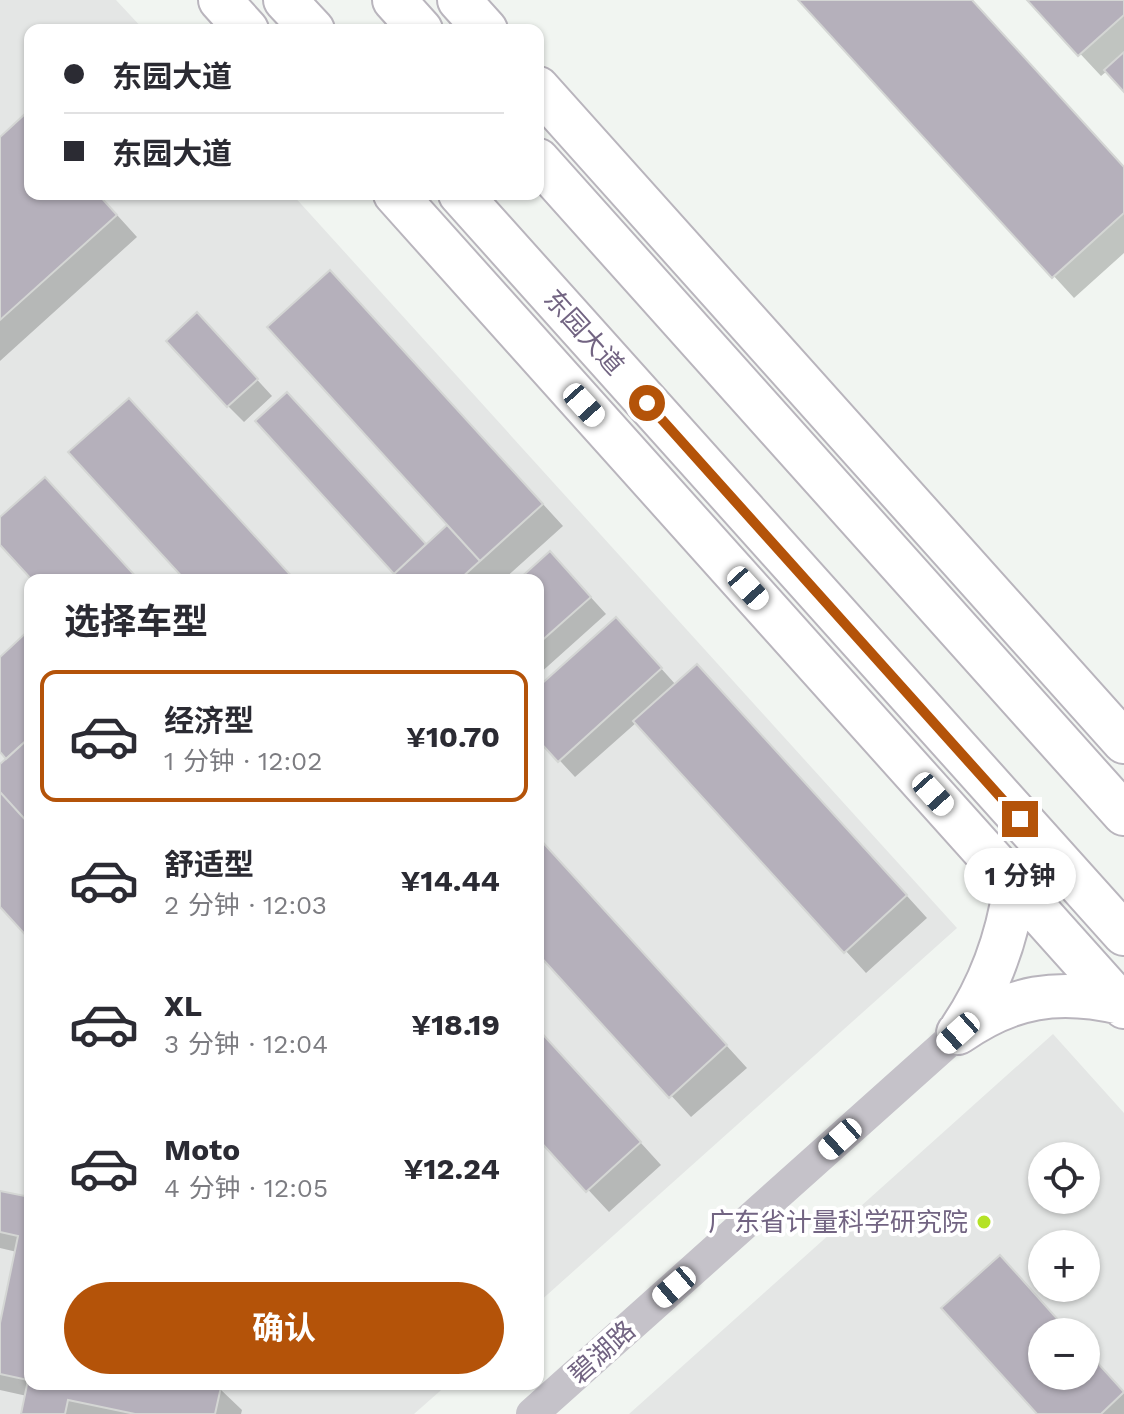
<!DOCTYPE html>
<html lang="zh">
<head>
<meta charset="utf-8">
<style>
	:root { --surface:#fff; --page:#f2f2f3; --text:#2b2b33; --muted:#7c7c81; --line:#e1e1e2; --accent:#b45309 }
	body { margin:0; font-family:"Work Sans","Noto Sans SC",sans-serif; background:var(--page); color:var(--text); height:100vh; display:flex; flex-direction:column; font-size:30px; white-space:nowrap }
	* { box-sizing:border-box; margin:0 }
	p { font-size:26px; color:var(--muted) }
	.icon { flex:none; width:44px; height:44px; fill:none; stroke:currentColor; stroke-width:2; stroke-linecap:round; stroke-linejoin:round }
	.map { position:relative; flex:1; overflow:hidden }
	.drawer { position:absolute; left:24px; top:574px; width:520px; height:816px; display:flex; flex-direction:column; background:var(--surface); border-radius:16px; box-shadow:0 2px 6px #0004 }
	.drawer>* { flex:none }
	.top-card { position:absolute; left:24px; top:24px; width:520px; height:176px; border-radius:16px; box-shadow:0 2px 6px #0004; display:grid; align-content:center; height:176px; padding:0 40px; background:var(--surface) }
	.controls { position:absolute; left:1028px; top:1142px; display:grid; gap:16px }
	.controls a { display:grid; place-items:center; width:72px; height:72px; border-radius:50%; background:var(--surface); box-shadow:0 2px 6px #0004; font-size:40px }
	.end { position:absolute; width:36px; height:36px; margin:-18px; border:10px solid #b45309; background:#fff; box-shadow:0 0 0 4px #fff }
	.from { border-radius:50% }
	.bubble { position:absolute; height:56px; border-radius:28px; background:var(--surface); box-shadow:0 2px 6px #0004; font-size:26px; font-weight:700; line-height:56px; text-align:center }
	.car { position:absolute; width:24px; height:48px; margin:-24px -12px; border-radius:10px; box-shadow:0 0 6px 2px #0007; background:linear-gradient(#fff 24%,#345 0 40%,#fff 0 76%,#345 0 86%,#fff 0) }
	.top-card b { display:flex; align-items:center; gap:28px; height:76px; font-size:30px }
	.top-card b+b { border-top:2px solid var(--line) }
	.top-card i { width:20px; height:20px; background:var(--text) }
	ul { padding:0; list-style:none }
	li { display:flex; align-items:center; gap:24px; height:132px; margin:0 16px 12px; padding:0 24px; border:4px solid transparent; border-radius:16px }
	li div { flex:1 }
	li b { display:block; font-size:30px }
	li em { font-style:normal; font-weight:700 }
	li.current { border-color:var(--accent) }
	li>.icon { width:72px; height:72px; stroke-width:1.5 }
	h2 { padding:0 40px; font-size:36px; line-height:96px }
	.button { display:flex; gap:16px; margin-top:auto; padding:16px 40px }
	.button a { flex:1; height:92px; border-radius:48px; background:var(--accent); color:#fff; font-size:32px; font-weight:700; line-height:92px; text-align:center }
	.map>svg:first-child { display:block }
</style>
</head>
<body>
<div class="map">
<svg width="1124" height="1414" viewBox="0 0 1124 1414">
	<rect width="100%" height="100%" fill="#f1f5f1"/>
	<path fill="#e4e6e5" fill-rule="evenodd" d="M0 0H116L144 30H30V194H292L957 928 538 1303V580H30V1384H448L414 1414H0Z
		M1053 1034 1124 1113V1414H629ZM1042 1156H1086V1200H1042ZM1042 1244H1086V1288H1042ZM1042 1332H1086V1376H1042Z"/>
	<path fill="#0003" d="M801 0H971L1124 168V253L1074 298Z
		M1030 0H1124V89L1107 71 1101 76Z
		M30 121V194H98L137 237 0 361V139Z
		M351 294 563 526 503 580 497 576 493 580H402L258 421 303 411 427 546 450 526Z
		M213 331 272 396 244 422 228 406Z
		M566 570 606 614 538 675V580H521Z
		M632 636 676 685 718 688 927 918 866 973 637 722 575 777 538 737V690Z
		M538 839 747 1068 691 1117 538 951Z
		M538 1030 661 1165 609 1212 538 1136Z
		M0 1193 30 1199V1384H196L220 1389 242 1410 241 1414H23L27 1396 0 1390V1327L17 1252 0 1248Z
		M943 1308 1069 1332H1042V1376H1086V1351L1124 1393V1414H1040Z"/>
	<path fill="#b5b0bb" stroke="#d4d6d4" stroke-width="2" d="M798 0H972L1124 167V213L1052 278Z
		M1027 0H1124V15L1078 56Z
		M1124 52V92L1104 70Z
		M25 114 30 119V194H98L117 215 0 320V137Z
		M330 270 543 504 480 561 267 327Z
		M197 312 258 379 227 407 166 341Z
		M287 392 426 544 394 574 255 421Z
		M129 398 295 580H185L68 452Z
		M45 477 139 580H32L0 545V517Z
		M447 525 480 561 459 580H399L394 574Z
		M550 551 591 597 538 644V580H518Z
		M616 617 662 668 558 762 538 740V687Z
		M30 629V737L6 759 0 752V657Z
		M697 664 907 895 844 953 633 721Z
		M30 737V825L0 792V764Z
		M0 792 30 825V940L0 907Z
		M538 837 727 1045 669 1098 538 954Z
		M538 1029 641 1142 586 1192 538 1139Z
		M0 1191 30 1197V1384H206L221 1387 215 1414H135L68 1400 65 1414H21L28 1380 0 1374V1323L18 1236 0 1232Z
		M1000 1255 1069 1332H1042V1376H1086V1350L1124 1392 1101 1414H1037L941 1308Z"/>
	<g fill="none" stroke-linecap="round" stroke-linejoin="round">
		<defs>
			<path id="major" d="M220 0 247 30
				M285 0 313 30
				M394 0 421 30
				M459 0 486 30
				M538 88 1124 742
				M538 160 1124 814
				M395 194 1124 1007
				M460 194 1124 934
				M961 1029C991 985 1007 939 1015 886
				M958 1033C1011 996 1058 988 1121 1003"/>
		</defs>
		<use href="#major" stroke="#b9b5bd" stroke-width="46"/>
		<path stroke="#c5c2c9" stroke-width="32" d="M532 1414 958 1033"/>
		<use href="#major" stroke="#fff" stroke-width="42"/>
	</g>
	<g fill="none" stroke-linecap="round" stroke-linejoin="round">
		<path stroke="#b45309" stroke-width="10" d="M647 403 1020 819"/>
	</g>
	<circle fill="#b4e225" stroke="#fff" stroke-width="3" cx="984" cy="1222" r="8"/>
	<g text-anchor="middle" dominant-baseline="central" stroke-width="8" stroke-linejoin="round" paint-order="stroke">
		<g font-size="26" fill="#726482" stroke="#fff">
			<text transform="translate(584 332) rotate(48)">东园大道</text>
			<text transform="translate(602 1352) rotate(-42)">碧湖路</text>
		</g>
		<g font-size="26" fill="#726482" stroke="#fff" text-anchor="end">
			<text x="968" y="1222">广东省计量科学研究院</text>
		</g>
	</g>
</svg>
<div class="controls">
<a><svg class="icon" aria-label="locate" viewBox="0 0 24 24"><circle cx="12" cy="12" r="6"/><path d="M12 2v4M12 18v4M2 12h4M18 12h4"/></svg></a>
<a>+</a>
<a>−</a>
</div>
<i class="end from" style="left:647px;top:403px"></i>
<i class="end" style="left:1020px;top:819px"></i>
<div class="bubble" style="left:964px;top:848px;width:112px">1 分钟</div>
<i class="car" style="left:584px;top:405px;rotate:138deg"></i>
<i class="car" style="left:748px;top:588px;rotate:138deg"></i>
<i class="car" style="left:933px;top:794px;rotate:138deg"></i>
<i class="car" style="left:958px;top:1033px;rotate:228deg"></i>
<i class="car" style="left:840px;top:1139px;rotate:228deg"></i>
<i class="car" style="left:674px;top:1287px;rotate:229deg"></i>
<div class="top-card">
<b><i class="from"></i>东园大道</b>
<b><i></i>东园大道</b>
</div>
<section class="drawer">
<h2>选择车型</h2>
<ul>
<li class="current"><svg class="icon" aria-label="car" viewBox="0 0 24 24"><path d="M5 17H2v-5l4-1 3-4h7l3 4 3 1v5h-3M9 17h6M6 11h13"/><circle cx="7" cy="17" r="2"/><circle cx="17" cy="17" r="2"/></svg><div><b>经济型</b><p>1 分钟 · 12:02</p></div><em>¥10.70</em></li>
<li><svg class="icon" aria-label="car" viewBox="0 0 24 24"><path d="M5 17H2v-5l4-1 3-4h7l3 4 3 1v5h-3M9 17h6M6 11h13"/><circle cx="7" cy="17" r="2"/><circle cx="17" cy="17" r="2"/></svg><div><b>舒适型</b><p>2 分钟 · 12:03</p></div><em>¥14.44</em></li>
<li><svg class="icon" aria-label="car" viewBox="0 0 24 24"><path d="M5 17H2v-5l4-1 3-4h7l3 4 3 1v5h-3M9 17h6M6 11h13"/><circle cx="7" cy="17" r="2"/><circle cx="17" cy="17" r="2"/></svg><div><b>XL</b><p>3 分钟 · 12:04</p></div><em>¥18.19</em></li>
<li><svg class="icon" aria-label="car" viewBox="0 0 24 24"><path d="M5 17H2v-5l4-1 3-4h7l3 4 3 1v5h-3M9 17h6M6 11h13"/><circle cx="7" cy="17" r="2"/><circle cx="17" cy="17" r="2"/></svg><div><b>Moto</b><p>4 分钟 · 12:05</p></div><em>¥12.24</em></li>
</ul>
<div class="button"><a>确认</a></div>
</section>
</div>
</body>
</html>
